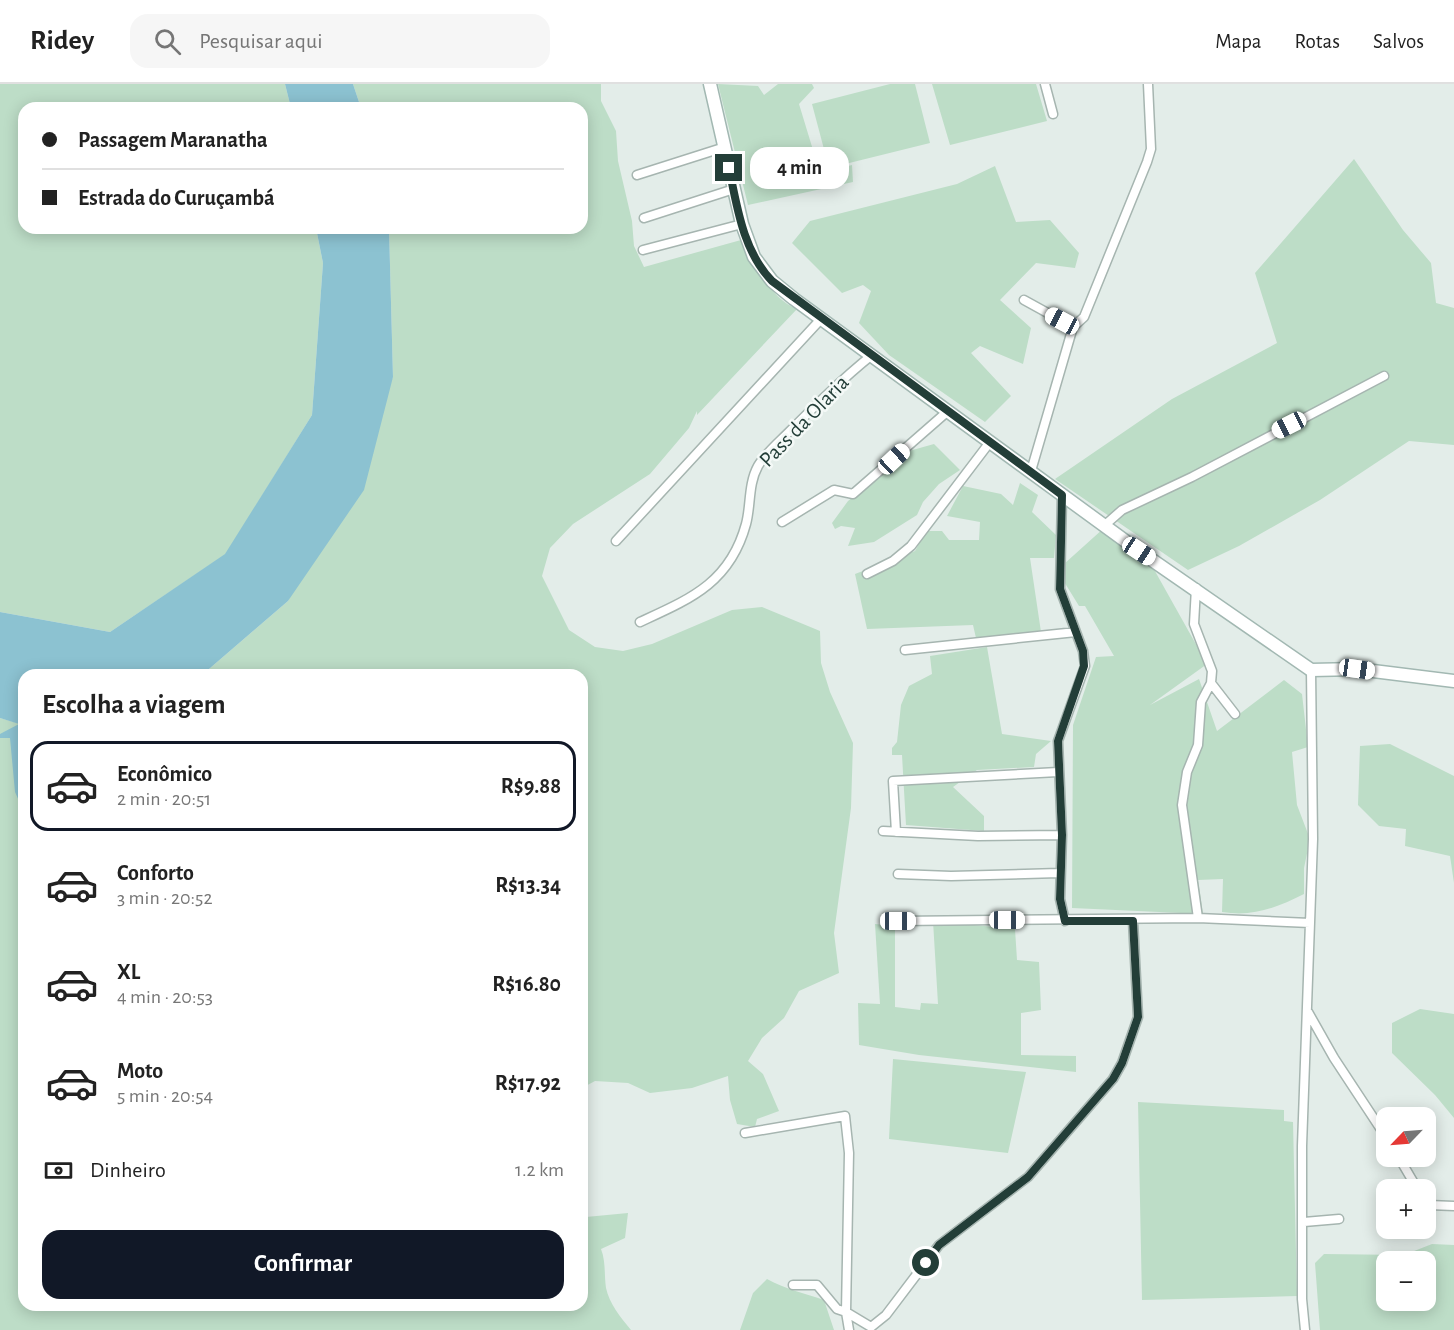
<!DOCTYPE html>
<html lang="pt">
<head>
<meta charset="utf-8">
<style>
	:root { --surface:#fff; --page:#f6f6f6; --text:#222; --muted:#767676; --line:#e0e0e0; --accent:#111827 }
	body { margin:0; font-family:"Alegreya Sans",sans-serif; background:var(--page); color:var(--text); height:100vh; display:flex; flex-direction:column; font-size:22px; white-space:nowrap }
	* { box-sizing:border-box; margin:0 }
	p { font-size:20px; color:var(--muted) }
	.icon { flex:none; width:33px; height:33px; fill:none; stroke:currentColor; stroke-width:2; stroke-linecap:round; stroke-linejoin:round }
	.map { position:relative; flex:1; overflow:hidden }
	.sheet { position:absolute; left:18px; top:585px; width:570px; height:642px; display:flex; flex-direction:column; background:var(--surface); border-radius:18px; box-shadow:0 3px 15px #0003 }
	.sheet>* { flex:none }
	.guide { position:absolute; left:18px; top:18px; width:570px; height:132px; border-radius:18px; box-shadow:0 3px 15px #0003; display:grid; align-content:center; height:132px; padding:0 24px; background:var(--surface) }
	.needle { width:39px; rotate:245deg }
	.tools { position:absolute; left:1376px; top:1023px; display:grid; gap:12px }
	.tools a { display:grid; place-items:center; width:60px; height:60px; border-radius:12px; background:var(--surface); box-shadow:0 3px 15px #0003; font-size:30px }
	.end { position:absolute; width:27px; height:27px; margin:-14px; border:8px solid #233e38; background:#fff; box-shadow:0 0 0 3px #fff }
	.from { border-radius:50% }
	.bubble { position:absolute; height:42px; border-radius:18px; background:var(--surface); box-shadow:0 3px 15px #0003; font-size:20px; font-weight:600; line-height:42px; text-align:center }
	.car { position:absolute; width:18px; height:36px; margin:-18px -9px; border-radius:8px; box-shadow:0 0 4px 2px #0007; background:linear-gradient(#fff 24%,#345 0 40%,#fff 0 76%,#345 0 86%,#fff 0) }
	.guide b { display:flex; align-items:center; gap:21px; height:57px; font-size:22px }
	.guide b+b { border-top:2px solid var(--line) }
	.guide i { width:15px; height:15px; background:var(--text) }
	ul { padding:0; list-style:none }
	li { display:flex; align-items:center; gap:18px; height:90px; margin:0 12px 9px; padding:0 12px; border:3px solid transparent; border-radius:18px }
	li div { flex:1 }
	li b { display:block; font-size:22px }
	li em { font-style:normal; font-weight:600 }
	li.on { border-color:var(--accent) }
	li>.icon { width:54px; height:54px; stroke-width:1.5 }
	h2 { padding:0 24px; font-size:27px; line-height:72px }
	.pay { display:flex; align-items:center; gap:15px; height:66px; padding:0 24px; font-size:22px }
	.pay p { margin-inline-start:auto }
	.action { display:flex; gap:12px; margin-top:auto; padding:12px 24px }
	.action a { flex:1; height:69px; border-radius:18px; background:var(--accent); color:#fff; font-size:24px; font-weight:600; line-height:69px; text-align:center }
	header { display:flex; align-items:center; gap:36px; box-sizing:border-box; height:84px; padding:0 30px; background:var(--surface); border-bottom:2px solid var(--line) }
	header strong { font-size:28px }
	nav { display:flex; gap:33px; margin-inline-start:auto; font-size:21px }
	.search { width:420px; height:54px; background:var(--page); display:flex; align-items:center; gap:15px; box-sizing:border-box; padding:0 21px; border-radius:18px; color:var(--muted); font-size:22px }
	.map>svg:first-child { display:block }
</style>
</head>
<body>
<header>
<strong>Ridey</strong>
<div class="search"><svg class="icon" aria-label="search" viewBox="0 0 24 24"><circle cx="10" cy="10" r="6"/><path d="M15 15l6 6"/></svg>Pesquisar aqui</div>
<nav><a>Mapa</a><a>Rotas</a><a>Salvos</a></nav>
</header>
<div class="map">
<svg width="1454" height="1246" viewBox="0 0 1454 1246">
	<rect width="100%" height="100%" fill="#e3ede9"/>
	<path fill="#bdddc7" fill-rule="evenodd" d="M0 0H285L291 24H24V144H316L323 179 312 331 226 470 110 548 0 528Z
		M353 0H601V17L616 47 618 77 632 137 634 162 644 183 741 156C752 179 772 216 797 225L697 331V327L689 344 650 390 573 440 550 464 542 492 569 546 595 563 623 567 652 560 732 526 762 523 820 547 821 579 830 608 853 659 851 724 834 849 839 889 799 907 784 934 762 954 748 977 763 990 779 1027 757 1035 755 1043 737 1040 730 1016 728 992 692 1004 650 1009 628 999 595 997 582 1004V591H202L288 517 393 293 389 144H582V24H361Z
		M718 0 758 2 764 11 778 0H812L814 4 799 20 820 89 852 81 853 98 748 121Z
		M890 0H915L930 59 829 84 812 20Z
		M932 0H1036L1047 37 950 61Z
		M1354 75 1403 146 1431 179 1436 219 1454 224V361L1409 357 1320 416 1239 462 1188 486 1055 395 1172 315 1277 259 1255 189Z
		M995 82 1016 138 1050 136 1079 169 1075 184 1036 179 1000 216 1031 244 1023 280 980 262 971 269 1011 312 985 338 889 271 859 239 871 207 863 201 842 209 792 159 810 137 957 100Z
		M934 360 960 386 939 400 923 418 917 431 874 458 848 462 855 444 841 442 835 445 832 439 848 417 909 367Z
		M1020 399 1038 411 1032 428 1056 451 1054 474H1030L1041 548 976 554 973 541 867 545 855 490 915 467 926 447H942L949 456H979L980 438 947 432 963 402 1001 410 1013 421Z
		M1104 444 1151 480 1207 580 1150 621 1199 595 1217 647 1284 596 1302 610 1308 663 1292 668 1297 721 1310 755 1304 784V810C1276 824 1253 833 1222 828L1223 795 1198 796 1203 830 1072 824 1073 641 1096 573 1114 572 1085 522H1079L1063 496 1064 480Z
		M987 563 1002 650 1051 657 1036 670 1034 683 977 686 953 703 984 732V747L906 741 902 671H892V664L897 658 901 621 909 602 932 590 930 572Z
		M0 634 24 641V1221H582V1119L586 1133 628 1129 625 1154 601 1165C606 1178 604 1190 606 1204 609 1219 621 1234 631 1246H0Z
		M1390 660 1454 692V799L1450 772 1405 762 1406 745 1379 742 1358 721 1360 662Z
		M933 837 1015 845 1017 876 1039 878 1041 926 1021 929V971L1076 972V988L919 971 859 961 858 919 880 920 875 840 895 842V923L920 926 921 919 938 920Z
		M1420 925 1454 930V1034L1435 1011 1392 969V939Z
		M893 975 1026 988 1008 1069 889 1055Z
		M1138 1018 1284 1026V1037L1293 1038 1297 1212 1142 1216Z
		M1432 1160 1454 1161V1246H1320L1315 1179 1324 1170 1404 1171ZM1386 1178H1425V1216H1386Z
		M767 1195C785 1205 804 1209 824 1216L834 1246H740L753 1209Z"/>
	<path fill="#8cc2d1" d="M285 0H353L361 24H291Z
		M316 144H389L393 293 364 406 288 517 202 591H24V728L15 708 10 654H0V650L19 640 0 634V528L110 548 225 470 312 331 323 179Z"/>
	<g fill="none" stroke-linecap="round" stroke-linejoin="round">
		<defs>
			<path id="street" d="M1045 0 1053 30
				M637 91 725 63
				M644 134 734 105
				M643 166 742 140
				M1024 216 1073 243
				M1031 387 1073 243 1084 233 1147 78 1151 65 1148 0
				M1062 411 1060 505 1083 567 1085 582 1058 657 1062 751 1060 815 1065 837
				M782 438 834 406 853 410 948 327
				M1105 441 1122 426 1192 393 1384 292
				M616 457 821 235
				M867 490 893 477 911 462 990 358
				M1196 504 1194 540 1212 587 1211 599 1201 618 1198 661 1187 688 1182 721 1198 834
				M640 538C690 515 730 499 746 440 751 422 748 400 758 382 765 370 778 359 788 349 815 322 842 295 872 271
				M905 566 1076 548
				M1211 599 1235 630
				M883 747 978 752 1062 751
				M896 748 893 697 1058 688
				M898 790 951 792 1059 789
				M898 837 1198 834 1310 839
				M1308 928 1334 974 1386 1053
				M745 1049 845 1032 849 1069 846 1228 871 1243 886 1231 939 1161 1028 1093 1113 995 1122 979 1138 933 1133 837
				M1398 1072 1418 1106
				M1425 1118 1429 1121 1454 1122
				M1304 1138 1339 1135
				M793 1201H817L837 1225 846 1228 849 1246
				M1305 1246 1302 1215V1062L1313 755 1311 586"/>
			<path id="secondary" d="M710 0 742 140 754 173 772 197 794 215 1139 467 1311 586 1357 585 1454 597"/>
		</defs>
		<use href="#street" stroke="#a6b5b0" stroke-width="11"/>
		<use href="#secondary" stroke="#a2b8b2" stroke-width="15"/>
		<use href="#street" stroke="#fff" stroke-width="8"/>
		<use href="#secondary" stroke="#fff" stroke-width="12"/>
	</g>
	<g fill="none" stroke-linecap="round" stroke-linejoin="round">
		<path stroke="#233e38" stroke-width="8" d="M729 84C737 123 743 167 772 197L1062 411 1060 505 1083 567 1084 582 1058 657 1062 751 1060 815 1065 837H1133L1138 933 1122 979 1113 995 1028 1093 939 1161 926 1179"/>
	</g>
	<g text-anchor="middle" dominant-baseline="central" stroke-width="5" stroke-linejoin="round" paint-order="stroke">
		<g font-size="22" fill="#233e38" stroke="#f4f9f7">
			<text transform="translate(804 337) rotate(-46)">Pass da Olaria</text>
		</g>
	</g>
</svg>
<div class="tools">
<a><svg class="needle" viewBox="-14 -14 28 28"><path d="M0-13l5 13h-10z" fill="#e53935"/><path d="M0 13l5-13h-10z" fill="#767676"/></svg></a>
<a>+</a>
<a>−</a>
</div>
<i class="end from" style="left:926px;top:1179px"></i>
<i class="end" style="left:729px;top:84px"></i>
<div class="bubble" style="left:750px;top:63px;width:99px">4 min</div>
<i class="car" style="left:1062px;top:237px;rotate:298deg"></i>
<i class="car" style="left:1289px;top:341px;rotate:243deg"></i>
<i class="car" style="left:894px;top:375px;rotate:47deg"></i>
<i class="car" style="left:1139px;top:467px;rotate:123deg"></i>
<i class="car" style="left:1357px;top:585px;rotate:98deg"></i>
<i class="car" style="left:1007px;top:836px;rotate:90deg"></i>
<i class="car" style="left:898px;top:837px;rotate:90deg"></i>
<div class="guide">
<b><i class="from"></i>Passagem Maranatha</b>
<b><i></i>Estrada do Curuçambá</b>
</div>
<section class="sheet">
<h2>Escolha a viagem</h2>
<ul>
<li class="on"><svg class="icon" aria-label="car" viewBox="0 0 24 24"><path d="M5 17H2v-5l4-1 3-4h7l3 4 3 1v5h-3M9 17h6M6 11h13"/><circle cx="7" cy="17" r="2"/><circle cx="17" cy="17" r="2"/></svg><div><b>Econômico</b><p>2 min · 20:51</p></div><em>R$9.88</em></li>
<li><svg class="icon" aria-label="car" viewBox="0 0 24 24"><path d="M5 17H2v-5l4-1 3-4h7l3 4 3 1v5h-3M9 17h6M6 11h13"/><circle cx="7" cy="17" r="2"/><circle cx="17" cy="17" r="2"/></svg><div><b>Conforto</b><p>3 min · 20:52</p></div><em>R$13.34</em></li>
<li><svg class="icon" aria-label="car" viewBox="0 0 24 24"><path d="M5 17H2v-5l4-1 3-4h7l3 4 3 1v5h-3M9 17h6M6 11h13"/><circle cx="7" cy="17" r="2"/><circle cx="17" cy="17" r="2"/></svg><div><b>XL</b><p>4 min · 20:53</p></div><em>R$16.80</em></li>
<li><svg class="icon" aria-label="car" viewBox="0 0 24 24"><path d="M5 17H2v-5l4-1 3-4h7l3 4 3 1v5h-3M9 17h6M6 11h13"/><circle cx="7" cy="17" r="2"/><circle cx="17" cy="17" r="2"/></svg><div><b>Moto</b><p>5 min · 20:54</p></div><em>R$17.92</em></li>
</ul>
<div class="pay"><svg class="icon" aria-label="cash" viewBox="0 0 24 24"><path d="M3 7h18v10H3z"/><circle cx="12" cy="12" r="2"/></svg>Dinheiro<p>1.2 km</p></div>
<div class="action"><a>Confirmar</a></div>
</section>
</div>
</body>
</html>
